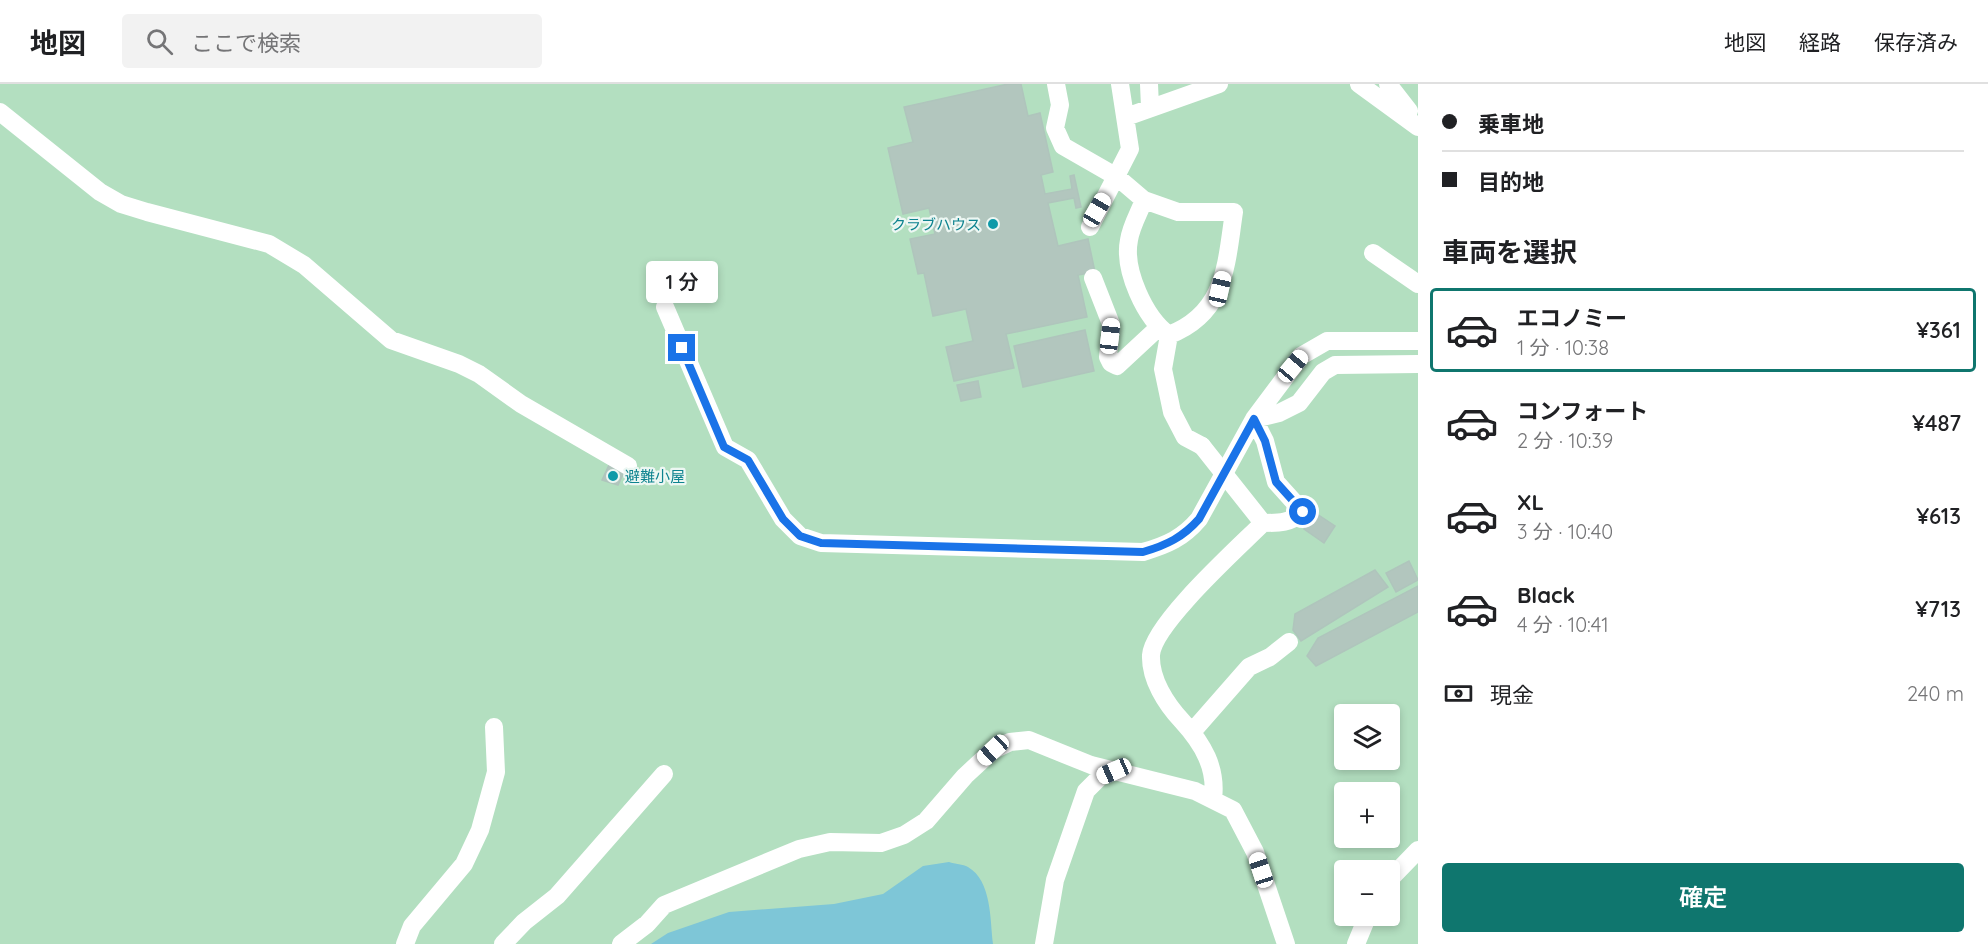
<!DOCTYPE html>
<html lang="ja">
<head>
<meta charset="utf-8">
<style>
	:root { --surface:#fff; --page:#f2f2f2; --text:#202124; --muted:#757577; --line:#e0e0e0; --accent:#0f766e }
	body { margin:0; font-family:Quicksand,"Noto Sans JP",sans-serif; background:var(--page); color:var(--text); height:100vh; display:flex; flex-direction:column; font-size:22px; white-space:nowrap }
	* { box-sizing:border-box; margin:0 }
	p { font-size:20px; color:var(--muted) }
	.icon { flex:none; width:33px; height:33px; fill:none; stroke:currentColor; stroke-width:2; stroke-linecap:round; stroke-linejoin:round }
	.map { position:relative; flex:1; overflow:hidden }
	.side { display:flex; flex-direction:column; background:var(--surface); width:570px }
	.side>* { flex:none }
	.guide { display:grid; align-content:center; height:132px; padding:0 24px; background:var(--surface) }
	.buttons { position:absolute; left:1334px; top:620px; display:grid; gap:12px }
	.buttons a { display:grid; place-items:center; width:66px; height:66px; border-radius:6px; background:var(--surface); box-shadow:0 3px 9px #0003; font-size:30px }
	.end { position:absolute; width:27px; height:27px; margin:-14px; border:8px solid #1a73e8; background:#fff; box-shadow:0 0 0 3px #fff }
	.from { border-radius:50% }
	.bubble { position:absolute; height:42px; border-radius:6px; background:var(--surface); box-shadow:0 3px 9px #0003; font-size:20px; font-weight:600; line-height:42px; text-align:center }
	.car { position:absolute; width:18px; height:36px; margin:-18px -9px; border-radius:8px; box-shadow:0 0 4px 2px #0007; background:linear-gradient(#fff 24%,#345 0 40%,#fff 0 76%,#345 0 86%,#fff 0) }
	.guide b { display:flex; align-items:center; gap:21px; height:57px; font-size:22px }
	.guide b+b { border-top:2px solid var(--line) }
	.guide i { width:15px; height:15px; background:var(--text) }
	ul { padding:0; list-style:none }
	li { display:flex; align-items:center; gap:18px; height:84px; margin:0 12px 9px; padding:0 12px; border:3px solid transparent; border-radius:6px }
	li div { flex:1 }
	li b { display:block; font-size:22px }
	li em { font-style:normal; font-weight:600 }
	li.active { border-color:var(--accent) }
	li>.icon { width:54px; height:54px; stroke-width:1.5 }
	h2 { padding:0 24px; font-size:27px; line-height:72px }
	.pay { display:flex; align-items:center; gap:15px; height:66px; padding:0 24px; font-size:22px }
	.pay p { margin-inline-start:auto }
	.cta { display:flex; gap:12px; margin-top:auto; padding:12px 24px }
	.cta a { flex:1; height:69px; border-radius:6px; background:var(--accent); color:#fff; font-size:24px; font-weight:600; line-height:69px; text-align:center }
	header { display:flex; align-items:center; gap:36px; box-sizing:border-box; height:84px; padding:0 30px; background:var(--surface); border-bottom:2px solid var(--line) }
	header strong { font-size:28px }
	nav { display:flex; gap:33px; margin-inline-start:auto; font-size:21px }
	.search { width:420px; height:54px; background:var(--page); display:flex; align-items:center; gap:15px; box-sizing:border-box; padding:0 21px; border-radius:6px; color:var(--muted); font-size:22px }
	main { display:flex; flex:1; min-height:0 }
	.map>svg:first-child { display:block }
</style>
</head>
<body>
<header>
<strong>地図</strong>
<div class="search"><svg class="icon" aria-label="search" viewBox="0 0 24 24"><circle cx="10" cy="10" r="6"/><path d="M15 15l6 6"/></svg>ここで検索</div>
<nav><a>地図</a><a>経路</a><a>保存済み</a></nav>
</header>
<main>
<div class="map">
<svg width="1418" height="860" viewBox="0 0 1418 860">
	<rect width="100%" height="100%" fill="#ddebe5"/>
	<path fill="#b3dfc0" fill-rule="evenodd" d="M0 0H1418V860H0ZM1344 630H1389V675H1344ZM1344 708H1389V753H1344ZM1344 786H1389V831H1344Z"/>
	<path fill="#7ec6d7" d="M949 778C955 780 963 780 968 783 992 797 990 836 993 860H651L668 849 729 828 834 820 883 810 923 782Z"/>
	<path fill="#b2c6be" stroke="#afc5bc" stroke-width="1.5" d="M1008 0H1021L1028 32 1040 29 1053 88 1041 91 1045 110 1072 105 1070 92 1074 91 1081 123 1076 124 1074 114 1048 119 1058 162 1088 155 1095 188 1078 191 1087 233 1006 250 1014 284 954 297 946 263 973 257 966 225 933 232 924 189 918 190 910 155 935 150 929 124 903 130 888 64 913 58 904 23Z
		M1085 246 1094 287 1023 303 1014 262Z
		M978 297 981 313 961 317 957 301Z
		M609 381 624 388 618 401 602 396Z
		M1314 428 1335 442 1324 459 1304 445Z
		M1409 477 1418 496 1396 508 1386 489Z
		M1375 486 1388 503 1301 557 1293 546 1295 530Z
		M1418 502V528L1316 582 1307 572 1318 554Z"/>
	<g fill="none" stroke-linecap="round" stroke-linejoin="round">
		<path stroke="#fff" stroke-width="18" d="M1056 0 1060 21 1055 44 1063 62 1117 93 1144 116 1178 128H1234C1226 181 1226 229 1169 251 1145 234 1123 186 1129 156 1131 142 1139 129 1144 116
			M1149 0 1150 23
			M1359 0 1418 43
			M1388 0 1409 27
			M0 28 100 108 121 120 147 128 269 160 304 181 391 256 459 280 479 290 521 320 628 382
			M1126 33 1219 0
			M1090 143 1130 65 1120 0
			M1373 169 1418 200
			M1093 194 1111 240 1108 273 1111 279 1117 282 1159 243
			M665 223 725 363 748 376 783 435 800 452 821 459 1143 468C1167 461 1183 454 1199 435L1254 335 1301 272 1327 257H1418
			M1169 251 1163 285 1172 328 1185 353 1202 362
			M1192 648 1249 583 1270 573 1289 558
			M1213 715C1217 684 1203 660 1182 637 1166 620 1150 595 1151 571 1153 540 1239 463 1263 439 1278 439 1292 439 1303 428L1276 398 1265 357 1254 335 1279 329 1299 319 1323 288 1335 281 1418 280
			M1389 796 1418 766
			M405 860 412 842 464 780 480 746 496 688 494 643
			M503 860 524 838 557 812 664 690
			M621 860 647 840 664 821 799 765 830 758 881 759 904 751 926 737 965 692 993 666 1010 658 1029 656 1091 681 1195 707 1233 726 1255 768 1286 860
			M1044 860 1055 796 1086 707 1100 693 1115 687
			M1356 860 1368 831"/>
		<path stroke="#fff" stroke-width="18" d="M1202 362 1263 439"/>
	</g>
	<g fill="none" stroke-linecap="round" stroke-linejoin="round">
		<path stroke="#1a73e8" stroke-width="8" d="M682 264 724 363 748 376 783 435 800 452 821 459 1143 468C1167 461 1183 453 1199 435L1254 335 1265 357 1276 398 1303 428"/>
	</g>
	<g fill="#0f9aa8" stroke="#edf7f3" stroke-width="2">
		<circle cx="993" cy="140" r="6"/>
		<circle cx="613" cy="392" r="6"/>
	</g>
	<g text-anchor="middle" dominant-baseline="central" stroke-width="4.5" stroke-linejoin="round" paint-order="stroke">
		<g font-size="15" fill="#0d838f" stroke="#edf7f3" text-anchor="end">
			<text x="981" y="140">クラブハウス</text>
			<text x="625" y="392" text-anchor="start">避難小屋</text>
		</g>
	</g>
</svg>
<div class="buttons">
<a><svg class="icon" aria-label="layers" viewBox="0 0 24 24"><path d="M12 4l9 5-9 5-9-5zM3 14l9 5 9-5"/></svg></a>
<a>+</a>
<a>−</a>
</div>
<i class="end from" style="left:1303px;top:428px"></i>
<i class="end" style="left:682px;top:264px"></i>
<div class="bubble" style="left:646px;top:177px;width:72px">1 分</div>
<i class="car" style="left:1097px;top:126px;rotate:30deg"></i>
<i class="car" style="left:1220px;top:205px;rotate:13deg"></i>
<i class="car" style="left:1110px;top:252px;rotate:7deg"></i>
<i class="car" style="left:1293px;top:282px;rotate:40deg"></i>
<i class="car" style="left:993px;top:666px;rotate:227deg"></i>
<i class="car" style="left:1114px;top:687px;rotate:246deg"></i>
<i class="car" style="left:1261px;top:786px;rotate:342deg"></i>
</div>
<section class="side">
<div class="guide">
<b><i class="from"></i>乗車地</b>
<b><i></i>目的地</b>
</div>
<h2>車両を選択</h2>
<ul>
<li class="active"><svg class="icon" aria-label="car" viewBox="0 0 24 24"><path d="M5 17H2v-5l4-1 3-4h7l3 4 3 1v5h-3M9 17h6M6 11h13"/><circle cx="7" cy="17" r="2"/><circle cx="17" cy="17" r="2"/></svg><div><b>エコノミー</b><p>1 分 · 10:38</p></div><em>¥361</em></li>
<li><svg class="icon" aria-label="car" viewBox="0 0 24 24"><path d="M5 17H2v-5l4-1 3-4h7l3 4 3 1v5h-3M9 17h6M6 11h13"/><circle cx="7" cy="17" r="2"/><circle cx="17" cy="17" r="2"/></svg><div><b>コンフォート</b><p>2 分 · 10:39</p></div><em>¥487</em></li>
<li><svg class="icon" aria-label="car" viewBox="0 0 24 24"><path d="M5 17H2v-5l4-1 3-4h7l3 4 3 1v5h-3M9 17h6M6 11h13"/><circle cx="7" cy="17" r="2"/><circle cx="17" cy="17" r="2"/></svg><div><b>XL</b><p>3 分 · 10:40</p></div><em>¥613</em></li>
<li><svg class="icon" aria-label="car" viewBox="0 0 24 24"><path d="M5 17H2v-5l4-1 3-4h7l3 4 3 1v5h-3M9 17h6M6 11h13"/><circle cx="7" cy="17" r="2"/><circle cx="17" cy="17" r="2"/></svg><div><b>Black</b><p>4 分 · 10:41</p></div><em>¥713</em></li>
</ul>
<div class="pay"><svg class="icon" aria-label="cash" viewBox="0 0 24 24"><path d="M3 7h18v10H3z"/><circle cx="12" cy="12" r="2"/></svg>現金<p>240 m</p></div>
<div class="cta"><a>確定</a></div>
</section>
</main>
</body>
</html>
